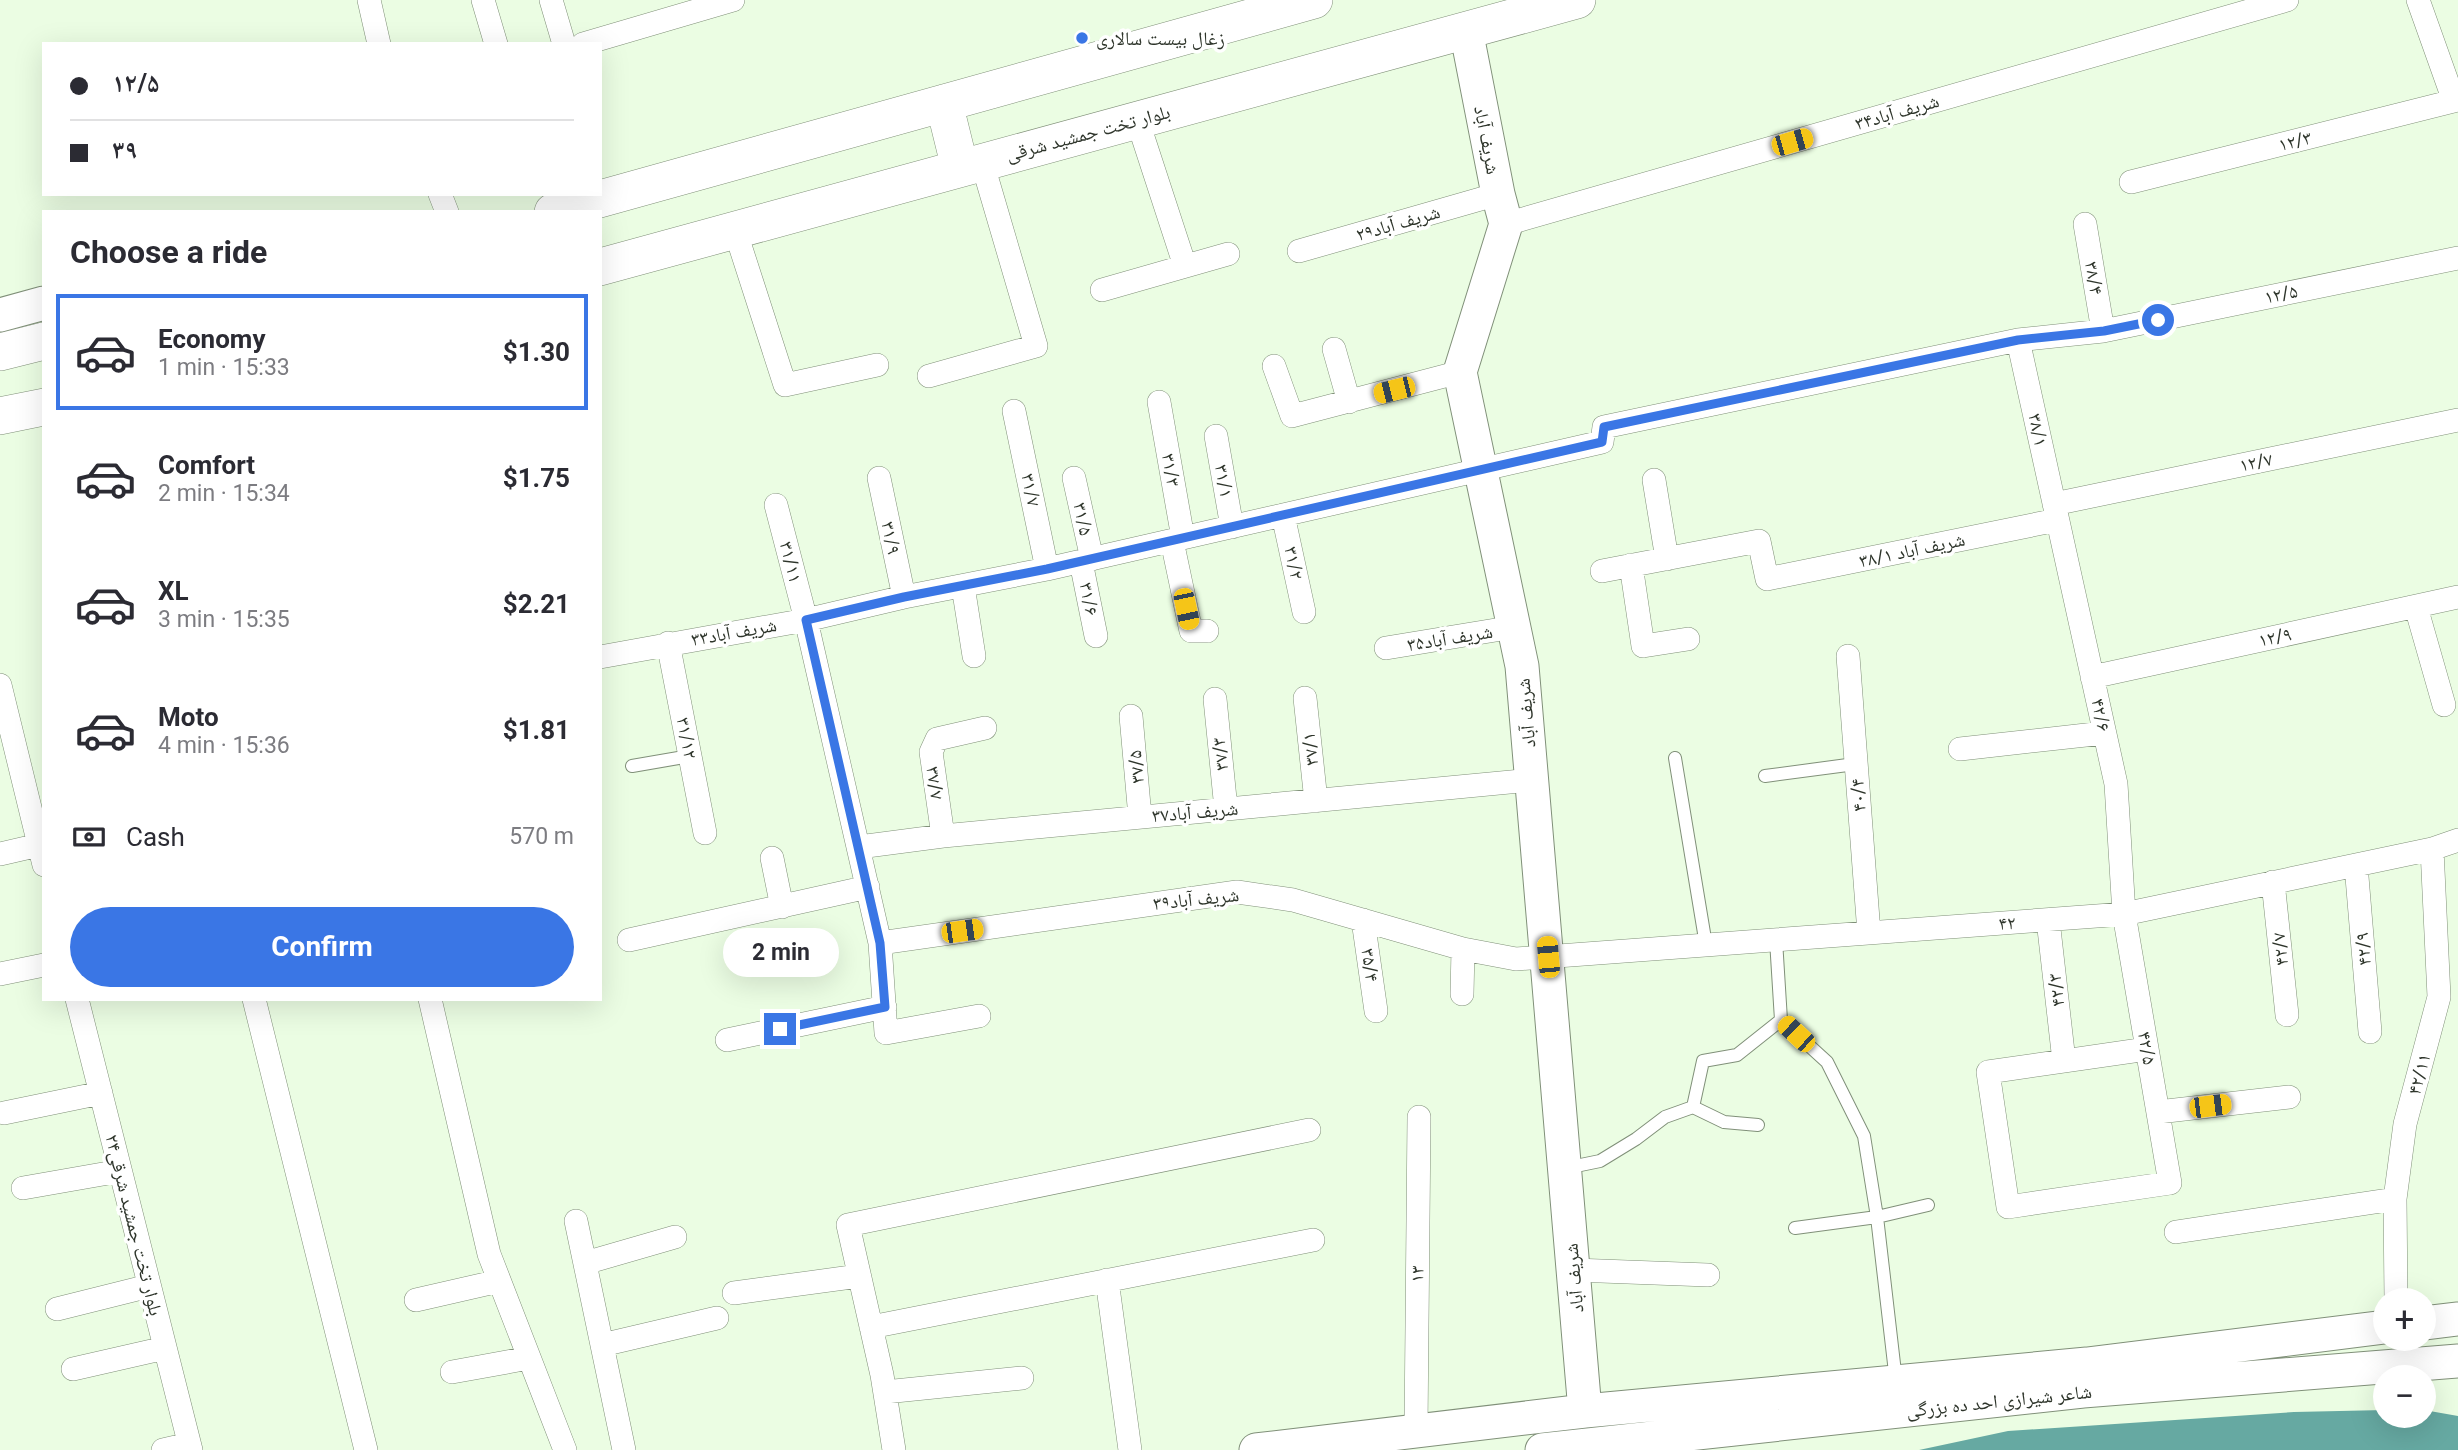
<!DOCTYPE html>
<html lang="en">
<head>
<meta charset="utf-8">
<style>
	:root { --surface:#fff; --page:#f7f7f7; --text:#2b2b33; --muted:#7c7c81; --line:#e1e1e2; --accent:#3a76e5 }
	body { margin:0; font-family:Roboto,"Noto Naskh Arabic",sans-serif; background:var(--page); color:var(--text); height:100vh; display:flex; flex-direction:column; font-size:26px; white-space:nowrap }
	* { box-sizing:border-box; margin:0 }
	p { font-size:23px; color:var(--muted) }
	.icon { flex:none; width:38px; height:38px; fill:none; stroke:currentColor; stroke-width:2; stroke-linecap:round; stroke-linejoin:round }
	.map { position:relative; flex:1; overflow:hidden }
	.panel { position:absolute; left:42px; top:210px; width:560px; height:791px; display:flex; flex-direction:column; background:var(--surface); border-radius:0px; box-shadow:0 7px 28px #0002 }
	.panel>* { flex:none }
	.top-card { position:absolute; left:42px; top:42px; width:560px; height:154px; border-radius:0px; box-shadow:0 7px 28px #0002; display:grid; align-content:center; height:154px; padding:0 28px; background:var(--surface) }
	.tools { position:absolute; left:2373px; top:1288px; display:grid; gap:14px }
	.tools a { display:grid; place-items:center; width:63px; height:63px; border-radius:50%; background:var(--surface); box-shadow:0 7px 28px #0002; font-size:35px }
	.end { position:absolute; width:32px; height:32px; margin:-16px; border:9px solid #3a76e5; background:#fff; box-shadow:0 0 0 4px #fff }
	.from { border-radius:50% }
	.bubble { position:absolute; height:49px; border-radius:24px; background:var(--surface); box-shadow:0 7px 28px #0002; font-size:23px; font-weight:700; line-height:49px; text-align:center }
	.car { position:absolute; width:21px; height:42px; margin:-21px -10px; border-radius:9px; box-shadow:0 0 5px 2px #0007; background:linear-gradient(#f5c518 24%,#345 0 40%,#f5c518 0 76%,#345 0 86%,#f5c518 0) }
	.top-card b { display:flex; align-items:center; gap:24px; height:66px; font-size:26px }
	.top-card b+b { border-top:2px solid var(--line) }
	.top-card i { width:18px; height:18px; background:var(--text) }
	ul { padding:0; list-style:none }
	li { display:flex; align-items:center; gap:21px; height:116px; margin:0 14px 10px; padding:0 14px; border:4px solid transparent; border-radius:0px }
	li div { flex:1 }
	li b { display:block; font-size:26px }
	li em { font-style:normal; font-weight:700 }
	li.selected { border-color:var(--accent) }
	li>.icon { width:63px; height:63px; stroke-width:1.5 }
	h2 { padding:0 28px; font-size:32px; line-height:84px }
	.pay { display:flex; align-items:center; gap:18px; height:77px; padding:0 28px; font-size:26px }
	.pay p { margin-inline-start:auto }
	.action { display:flex; gap:14px; margin-top:auto; padding:14px 28px }
	.action a { flex:1; height:80px; border-radius:42px; background:var(--accent); color:#fff; font-size:28px; font-weight:700; line-height:80px; text-align:center }
	.map>svg:first-child { display:block }
</style>
</head>
<body>
<div class="map">
<svg width="2458" height="1450" viewBox="0 0 2458 1450">
	<rect width="100%" height="100%" fill="#ebfde3"/>
	<path fill="#66a9a2" d="M2385 1410V1416H2424V1410L2458 1416V1450H1919L2008 1431 2294 1412Z"/>
	<g fill="none" stroke-linecap="round" stroke-linejoin="round">
		<defs>
			<path id="lane" d="M1675 758 1706 945
				M632 766 690 756
				M1765 776 1855 764
				M1781 1020 1827 1062 1864 1136 1877 1217 1896 1381
				M1693 1107 1724 1122 1758 1125
				M1566 1168 1600 1161 1636 1139 1665 1117 1693 1107 1703 1061 1737 1055 1781 1020 1776 940
				M1795 1228 1877 1217 1928 1205"/>
			<path id="street" d="M369 0 379 44
				M483 0 496 44
				M551 0 564 44
				M2418 0 2454 101
				M583 44 733 0
				M1137 119 1185 266
				M2131 182 2458 100
				M440 194 447 212
				M1506 224 2287 0
				M2085 224 2103 331
				M735 230 785 385 877 365
				M1299 251 1498 194
				M1102 290 1228 254
				M2018 340 2116 784 2124 914 2170 1183 2008 1207 1988 1072 2147 1049
				M1334 349 1349 402
				M1274 366 1292 416 1460 372
				M929 376 1036 346 982 162
				M1159 402 1183 538
				M1014 411 1047 569
				M1216 436 1232 527
				M879 478 904 597
				M1074 478 1092 559
				M1654 480 1667 559
				M2054 504 2458 420
				M776 505 806 620 880 943 886 1033 979 1016
				M1283 515 1304 612
				M1172 541 1191 631H1207
				M1081 562 1096 636
				M1631 565 1643 646 1688 639
				M1602 571 1759 541 1767 579 2057 520
				M963 586 974 656
				M2416 607 2444 705
				M668 643 705 833
				M1386 648 1514 627
				M1848 656 1869 933
				M600 657 806 620 904 597 1047 569 1602 442 1604 427 2018 340 2103 331 2458 258
				M2092 677 2458 597
				M0 685 44 865
				M1305 698 1316 801
				M1215 699 1226 809
				M1131 716 1140 817
				M1960 749 2104 733
				M943 836 931 752 937 739 985 728
				M859 847 943 836 1532 780
				M0 854 39 845
				M772 858 782 907
				M2356 865 2370 1032
				M2273 882 2287 1015
				M1363 920 1376 1011
				M2048 920 2064 1061
				M629 940 868 887
				M880 943 1237 892 1293 900 1463 949 1516 959 2124 914 2432 849 2458 840
				M0 974 44 965
				M1462 994 1463 949
				M77 999 191 1450
				M254 999 366 1450
				M430 999 489 1254 565 1450
				M727 1040 885 1007
				M2158 1112 2289 1097
				M4 1113 101 1093
				M23 1188 120 1171
				M576 1221 624 1450
				M2176 1232 2395 1199
				M585 1263 675 1237
				M1574 1270 1708 1275
				M1107 1280 1130 1450
				M734 1293 859 1276
				M416 1300 499 1281
				M2396 1300 2395 1199 2405 1124 2439 997 2432 849
				M57 1309 149 1286
				M871 1327 1313 1240
				M602 1345 717 1318
				M73 1369 165 1348
				M452 1372 529 1358
				M885 1392 1022 1378
				M1416 1430 1419 1117
				M163 1450 189 1444
				M894 1450 882 1375 848 1225 1309 1130"/>
			<path id="secondary" d="M1466 30 1498 194 1506 224 1460 372 1522 666 1585 1411
				M0 315 44 303
				M2424 1323 2458 1319
				M1256 1450 1585 1411 2087 1364 2385 1327
				M1542 1450 2083 1391 2458 1361"/>
			<path id="primary" d="M944 103 960 168
				M553 212 1314 0
				M600 267 1577 0
				M0 352 44 341
				M0 416 44 407"/>
		</defs>
		<use href="#lane" stroke="#809079" stroke-width="14"/>
		<use href="#street" stroke="#809079" stroke-width="24"/>
		<use href="#secondary" stroke="#809079" stroke-width="35"/>
		<use href="#primary" stroke="#809079" stroke-width="38"/>
		<use href="#lane" stroke="#fff" stroke-width="12"/>
		<use href="#street" stroke="#fff" stroke-width="23"/>
		<use href="#secondary" stroke="#fff" stroke-width="33"/>
		<use href="#primary" stroke="#fff" stroke-width="37"/>
	</g>
	<g fill="none" stroke-linecap="round" stroke-linejoin="round">
		<path stroke="#3a76e5" stroke-width="9" d="M780 1029 885 1007 880 943 806 620 904 597 1047 569 1602 442 1604 427 2018 340 2104 331 2158 320"/>
	</g>
	<circle fill="#3a76e5" stroke="#fff" stroke-width="2.5" cx="1082" cy="38" r="7"/>
	<g text-anchor="middle" dominant-baseline="central" stroke-width="7" stroke-linejoin="round" paint-order="stroke">
		<g font-size="19" fill="#2e352b" stroke="#fff" text-anchor="start">
			<text x="1096" y="38">زغال بیست سالاری</text>
		</g>
		<g font-size="19" fill="#2e352b" stroke="#fff">
			<text transform="translate(1897 112) rotate(-16)">شریف آباد۳۴</text>
			<text transform="translate(1088 133) rotate(-15)">بلوار تخت جمشید شرقی</text>
			<text transform="translate(1487 140) rotate(79)">شریف آباد</text>
			<text transform="translate(2295 141) rotate(-14)">۱۲/۳</text>
			<text transform="translate(1398 223) rotate(-16)">شریف آباد۲۹</text>
			<text transform="translate(2094 278) rotate(80)">۳۸/۴</text>
			<text transform="translate(2281 294) rotate(-12)">۱۲/۵</text>
			<text transform="translate(2038 430) rotate(78)">۳۸/۱</text>
			<text transform="translate(2256 462) rotate(-12)">۱۲/۷</text>
			<text transform="translate(1171 470) rotate(80)">۳۱/۳</text>
			<text transform="translate(1224 481) rotate(80)">۳۱/۱</text>
			<text transform="translate(1031 490) rotate(78)">۳۱/۷</text>
			<text transform="translate(1083 519) rotate(78)">۳۱/۵</text>
			<text transform="translate(891 538) rotate(78)">۳۱/۹</text>
			<text transform="translate(1912 550) rotate(-12)">۳۸/۱ شریف آباد</text>
			<text transform="translate(791 562) rotate(76)">۳۱/۱۱</text>
			<text transform="translate(1294 563) rotate(78)">۳۱/۲</text>
			<text transform="translate(1089 599) rotate(79)">۳۱/۶</text>
			<text transform="translate(734 632) rotate(-10)">شریف آباد۳۳</text>
			<text transform="translate(2275 637) rotate(-12)">۱۲/۹</text>
			<text transform="translate(1450 638) rotate(-9)">شریف آباد۳۵</text>
			<text transform="translate(1526 713) rotate(-95)">شریف آباد</text>
			<text transform="translate(2101 715) rotate(78)">۴۲/۶</text>
			<text transform="translate(687 738) rotate(79)">۳۱/۱۲</text>
			<text transform="translate(1310 749) rotate(-96)">۳۷/۱</text>
			<text transform="translate(1220 754) rotate(-96)">۳۷/۳</text>
			<text transform="translate(1136 767) rotate(-95)">۳۷/۵</text>
			<text transform="translate(935 783) rotate(82)">۳۷/۷</text>
			<text transform="translate(1858 795) rotate(-94)">۴۰/۴</text>
			<text transform="translate(1195 812) rotate(-5)">شریف آباد۳۷</text>
			<text transform="translate(1196 899) rotate(-6)">شریف آباد۳۹</text>
			<text transform="translate(2007 923) rotate(-4)">۴۲</text>
			<text transform="translate(2280 949) rotate(-96)">۴۲/۷</text>
			<text transform="translate(2363 949) rotate(-95)">۴۲/۹</text>
			<text transform="translate(1370 965) rotate(82)">۳۵/۴</text>
			<text transform="translate(2056 990) rotate(-97)">۴۲/۳</text>
			<text transform="translate(2147 1048) rotate(80)">۴۲/۵</text>
			<text transform="translate(2419 1074) rotate(-75)">۴۲/۱۱</text>
			<text transform="translate(134 1225) rotate(76)">بلوار تخت جمشید شرقی۲۴</text>
			<text transform="translate(1417 1274) rotate(-89)">۱۳</text>
			<text transform="translate(1574 1278) rotate(-95)">شریف آباد</text>
			<text transform="translate(1999 1401) rotate(-6)">شاعر شیرازی احد ده بزرگی</text>
		</g>
	</g>
</svg>
<div class="tools">
<a>+</a>
<a>−</a>
</div>
<i class="end from" style="left:2158px;top:320px"></i>
<i class="end" style="left:780px;top:1029px"></i>
<div class="bubble" style="left:723px;top:928px;width:116px">2 min</div>
<i class="car" style="left:1792px;top:142px;rotate:74deg"></i>
<i class="car" style="left:1394px;top:390px;rotate:256deg"></i>
<i class="car" style="left:1186px;top:609px;rotate:168deg"></i>
<i class="car" style="left:962px;top:931px;rotate:82deg"></i>
<i class="car" style="left:1548px;top:957px;rotate:355deg"></i>
<i class="car" style="left:1796px;top:1034px;rotate:313deg"></i>
<i class="car" style="left:2210px;top:1106px;rotate:83deg"></i>
<div class="top-card">
<b><i class="from"></i>۱۲/۵</b>
<b><i></i>۳۹</b>
</div>
<section class="panel">
<h2>Choose a ride</h2>
<ul>
<li class="selected"><svg class="icon" aria-label="car" viewBox="0 0 24 24"><path d="M5 17H2v-5l4-1 3-4h7l3 4 3 1v5h-3M9 17h6M6 11h13"/><circle cx="7" cy="17" r="2"/><circle cx="17" cy="17" r="2"/></svg><div><b>Economy</b><p>1 min · 15:33</p></div><em>$1.30</em></li>
<li><svg class="icon" aria-label="car" viewBox="0 0 24 24"><path d="M5 17H2v-5l4-1 3-4h7l3 4 3 1v5h-3M9 17h6M6 11h13"/><circle cx="7" cy="17" r="2"/><circle cx="17" cy="17" r="2"/></svg><div><b>Comfort</b><p>2 min · 15:34</p></div><em>$1.75</em></li>
<li><svg class="icon" aria-label="car" viewBox="0 0 24 24"><path d="M5 17H2v-5l4-1 3-4h7l3 4 3 1v5h-3M9 17h6M6 11h13"/><circle cx="7" cy="17" r="2"/><circle cx="17" cy="17" r="2"/></svg><div><b>XL</b><p>3 min · 15:35</p></div><em>$2.21</em></li>
<li><svg class="icon" aria-label="car" viewBox="0 0 24 24"><path d="M5 17H2v-5l4-1 3-4h7l3 4 3 1v5h-3M9 17h6M6 11h13"/><circle cx="7" cy="17" r="2"/><circle cx="17" cy="17" r="2"/></svg><div><b>Moto</b><p>4 min · 15:36</p></div><em>$1.81</em></li>
</ul>
<div class="pay"><svg class="icon" aria-label="cash" viewBox="0 0 24 24"><path d="M3 7h18v10H3z"/><circle cx="12" cy="12" r="2"/></svg>Cash<p>570 m</p></div>
<div class="action"><a>Confirm</a></div>
</section>
</div>
</body>
</html>
